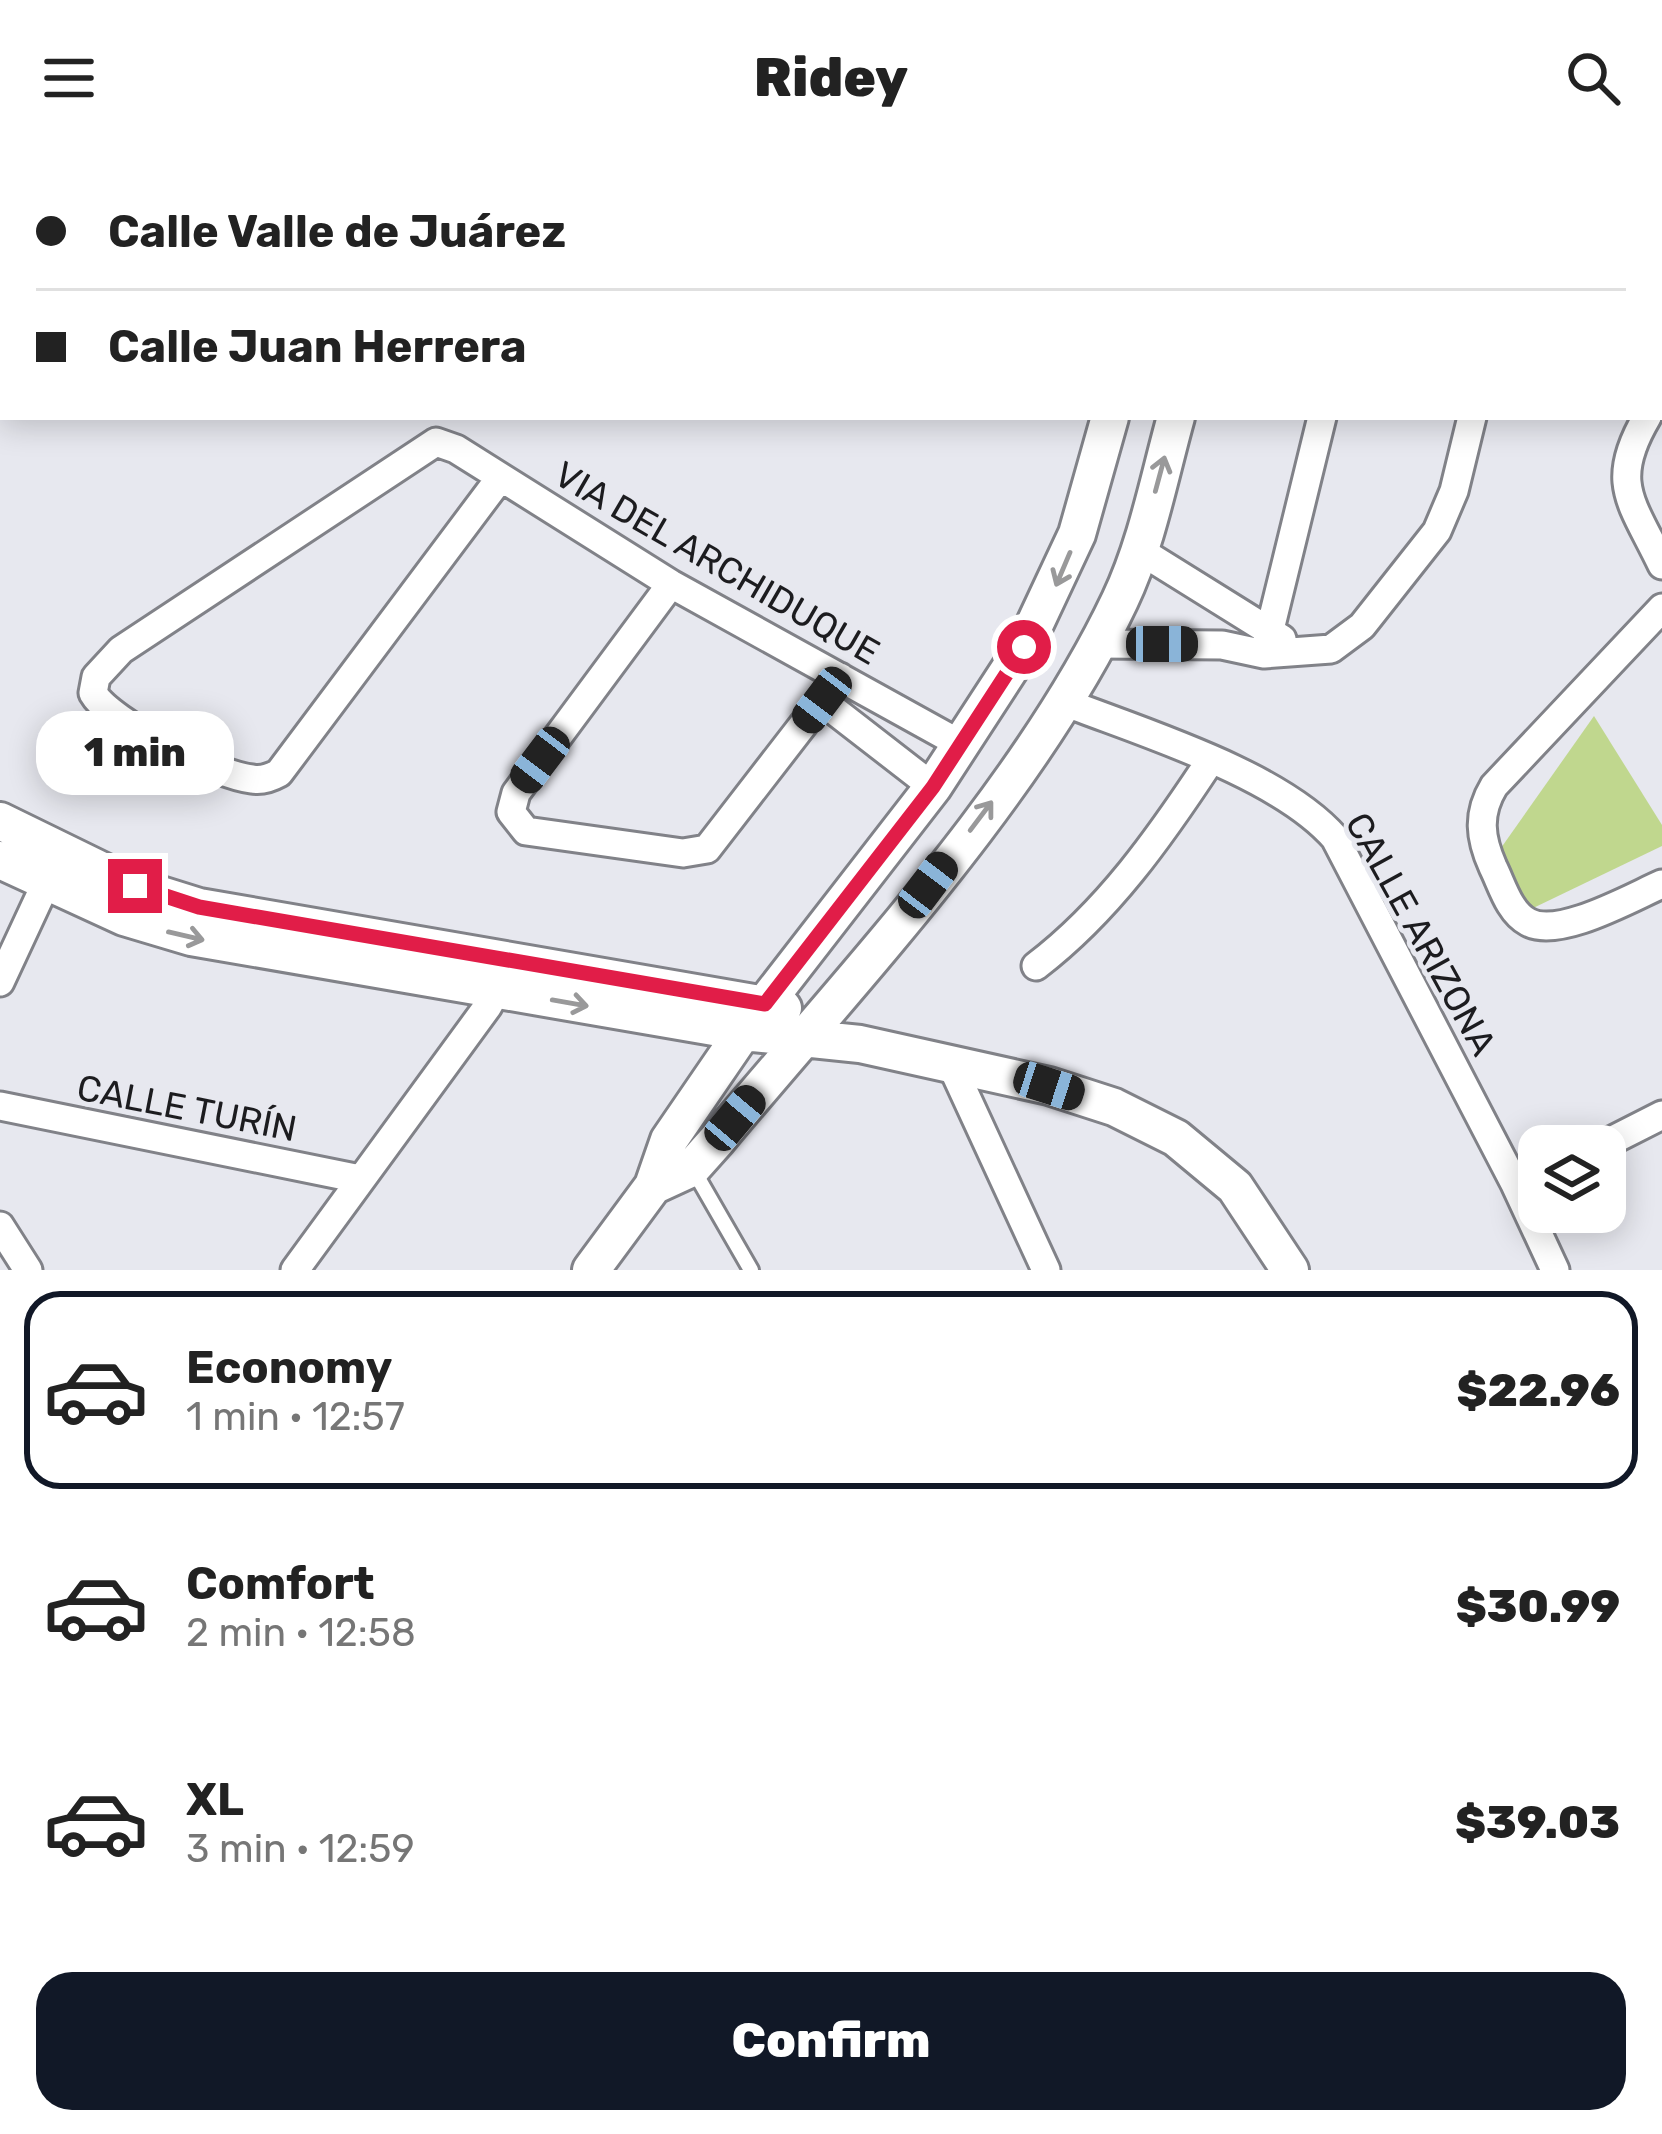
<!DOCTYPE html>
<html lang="en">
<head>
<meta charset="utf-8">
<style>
	:root { --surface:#fff; --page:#f6f6f6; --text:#222; --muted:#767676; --line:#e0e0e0; --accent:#111827 }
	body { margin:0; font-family:Rubik,sans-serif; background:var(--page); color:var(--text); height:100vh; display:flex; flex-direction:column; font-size:45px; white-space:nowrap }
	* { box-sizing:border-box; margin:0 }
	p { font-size:39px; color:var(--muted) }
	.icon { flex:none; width:66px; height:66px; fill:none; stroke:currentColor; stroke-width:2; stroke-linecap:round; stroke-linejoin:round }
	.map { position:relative; height:1114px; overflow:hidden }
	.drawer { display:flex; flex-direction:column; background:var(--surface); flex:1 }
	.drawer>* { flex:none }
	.top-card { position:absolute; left:0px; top:0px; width:1662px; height:264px; box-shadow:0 6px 30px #0003; display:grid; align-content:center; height:264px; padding:0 36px; background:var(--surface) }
	.controls { position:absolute; left:1518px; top:969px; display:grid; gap:24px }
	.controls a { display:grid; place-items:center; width:108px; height:108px; border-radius:24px; background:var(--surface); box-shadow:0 6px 30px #0003; font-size:60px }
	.end { position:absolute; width:54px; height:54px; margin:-27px; border:15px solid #e11d48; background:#fff; box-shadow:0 0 0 6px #fff }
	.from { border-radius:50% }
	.bubble { position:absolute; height:84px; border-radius:36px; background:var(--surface); box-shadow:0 6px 30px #0003; font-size:39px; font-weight:800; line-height:84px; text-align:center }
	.car { position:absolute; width:36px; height:72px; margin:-36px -18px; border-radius:15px; box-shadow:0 0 9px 3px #0007; background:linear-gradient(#222 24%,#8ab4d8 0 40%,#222 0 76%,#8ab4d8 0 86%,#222 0) }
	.top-card b { display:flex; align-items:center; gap:42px; height:114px; font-size:45px }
	.top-card b+b { border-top:3px solid var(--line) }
	.top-card i { width:30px; height:30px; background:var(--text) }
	ul { padding:21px 0 0; list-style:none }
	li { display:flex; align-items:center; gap:36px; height:198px; margin:0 24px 18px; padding:0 12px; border:6px solid transparent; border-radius:36px }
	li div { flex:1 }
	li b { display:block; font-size:45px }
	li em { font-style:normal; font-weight:800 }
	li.selected { border-color:var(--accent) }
	li>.icon { width:108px; height:108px; stroke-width:1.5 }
	.button { display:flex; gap:24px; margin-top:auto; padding:24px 36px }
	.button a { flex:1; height:138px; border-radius:36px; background:var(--accent); color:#fff; font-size:48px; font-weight:800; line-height:138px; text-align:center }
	header { display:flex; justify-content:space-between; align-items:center; height:156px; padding:0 36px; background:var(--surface); font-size:54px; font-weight:800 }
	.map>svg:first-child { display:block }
</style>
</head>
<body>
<header><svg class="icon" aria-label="menu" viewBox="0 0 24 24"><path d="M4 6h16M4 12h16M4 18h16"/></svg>Ridey<svg class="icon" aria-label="search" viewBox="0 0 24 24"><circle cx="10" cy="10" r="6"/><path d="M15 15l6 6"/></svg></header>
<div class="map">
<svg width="1662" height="1114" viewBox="0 0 1662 1114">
	<rect width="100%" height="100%" fill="#e7e8ef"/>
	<path fill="#c0d78e" d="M1594 560 1662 669V690L1527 755 1496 699Z"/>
	<path fill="#ddbbfb" stroke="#838086" stroke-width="3" d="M655 0H913L911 3Z"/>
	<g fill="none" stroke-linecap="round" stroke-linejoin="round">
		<defs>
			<path id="lane" d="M112 3 118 0
				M952 3 953 0
				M0 25 3 27
				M694 1015 751 1114"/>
			<path id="street" d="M1647 261C1608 327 1632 346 1662 409
				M500 322 279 617C270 622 262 625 252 623 216 619 110 567 93 537L96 521 121 494 436 286 456 293 671 428 962 589
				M1139 394 1282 483
				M671 428 516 637 511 656 526 675 683 697 707 693 840 521
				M1662 452 1494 630C1477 658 1480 682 1493 711 1502 729 1509 756 1528 766 1559 783 1632 741 1662 728
				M1097 488 1222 489 1264 498 1331 493 1362 470 1437 375 1454 335 1472 261
				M1264 498 1322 261
				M822 545 933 631
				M1064 546C1144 577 1279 618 1335 682L1515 1028 1555 1114
				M1036 810C1108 755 1160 681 1210 605
				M0 826 54 710
				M951 908 1046 1114
				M0 950 360 1023
				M1601 990 1662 959
				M0 1070 28 1114
				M295 1114 488 850 504 820"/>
			<path id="secondary" d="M1211 3 1213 0
				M1273 3 1275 0
				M0 665 135 731 199 751 783 852
				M0 704 124 761 191 781 743 876 860 888 1049 930 1114 951 1176 982 1235 1031 1290 1114
				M653 1030 692 1012 717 984C853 821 1029 636 1120 444 1147 387 1159 322 1176 261
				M591 1114 653 1030 669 984 743 876 933 631 1024 491 1077 378 1110 261"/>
		</defs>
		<use href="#lane" stroke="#818288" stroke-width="20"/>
		<use href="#street" stroke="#818288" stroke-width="33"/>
		<use href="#secondary" stroke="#818288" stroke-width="42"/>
		<use href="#lane" stroke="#fff" stroke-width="14"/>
		<use href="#street" stroke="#fff" stroke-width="27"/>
		<use href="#secondary" stroke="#fff" stroke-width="36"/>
	</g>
	<defs><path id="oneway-shaft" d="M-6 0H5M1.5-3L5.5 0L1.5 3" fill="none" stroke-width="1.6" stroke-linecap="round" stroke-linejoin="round" transform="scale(3)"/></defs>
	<g stroke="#99999a">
		<use href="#oneway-shaft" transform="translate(1160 318) rotate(-75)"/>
		<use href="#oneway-shaft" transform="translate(1063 413) rotate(113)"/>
		<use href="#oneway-shaft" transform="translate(981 660) rotate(-53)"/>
		<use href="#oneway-shaft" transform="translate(186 780) rotate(13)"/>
		<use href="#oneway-shaft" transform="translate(570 847) rotate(10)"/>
	</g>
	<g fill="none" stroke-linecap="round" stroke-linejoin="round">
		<path stroke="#e11d48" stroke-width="15" d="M135 730 199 751 765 848 933 631 1024 491"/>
	</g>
	<g text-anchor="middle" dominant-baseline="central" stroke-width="10" stroke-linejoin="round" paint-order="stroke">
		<g font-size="36" fill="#1c1c1f" stroke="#e7e8ef">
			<text transform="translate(717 407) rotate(30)">VIA DEL ARCHIDUQUE</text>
			<text transform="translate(1421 778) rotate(61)">CALLE ARIZONA</text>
			<text transform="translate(187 952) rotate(11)">CALLE TURÍN</text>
		</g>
	</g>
</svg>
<div class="controls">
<a><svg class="icon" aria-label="layers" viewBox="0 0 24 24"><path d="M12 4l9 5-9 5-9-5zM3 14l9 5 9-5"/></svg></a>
</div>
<i class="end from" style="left:1024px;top:491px"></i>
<i class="end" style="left:135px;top:730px"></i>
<div class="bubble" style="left:36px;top:555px;width:198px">1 min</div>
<i class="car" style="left:1162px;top:488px;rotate:90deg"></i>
<i class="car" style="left:822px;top:544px;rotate:217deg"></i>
<i class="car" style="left:540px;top:604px;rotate:217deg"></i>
<i class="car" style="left:928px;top:729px;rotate:37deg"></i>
<i class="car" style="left:1049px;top:930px;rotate:108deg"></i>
<i class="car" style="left:735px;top:962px;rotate:40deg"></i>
<div class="top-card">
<b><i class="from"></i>Calle Valle de Juárez</b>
<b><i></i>Calle Juan Herrera</b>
</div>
</div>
<section class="drawer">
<ul>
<li class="selected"><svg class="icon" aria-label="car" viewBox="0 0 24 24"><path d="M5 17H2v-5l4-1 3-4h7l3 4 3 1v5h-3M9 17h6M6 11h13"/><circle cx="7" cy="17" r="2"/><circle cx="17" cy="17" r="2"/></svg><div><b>Economy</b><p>1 min · 12:57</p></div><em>$22.96</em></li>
<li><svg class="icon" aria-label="car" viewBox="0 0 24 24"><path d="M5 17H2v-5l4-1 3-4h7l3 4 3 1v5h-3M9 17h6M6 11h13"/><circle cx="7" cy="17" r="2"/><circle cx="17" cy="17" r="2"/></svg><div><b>Comfort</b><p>2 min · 12:58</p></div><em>$30.99</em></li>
<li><svg class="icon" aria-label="car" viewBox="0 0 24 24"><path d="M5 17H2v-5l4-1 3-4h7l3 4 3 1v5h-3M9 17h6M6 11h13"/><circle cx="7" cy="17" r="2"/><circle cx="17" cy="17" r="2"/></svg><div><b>XL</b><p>3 min · 12:59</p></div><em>$39.03</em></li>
</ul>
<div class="button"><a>Confirm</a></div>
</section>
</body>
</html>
